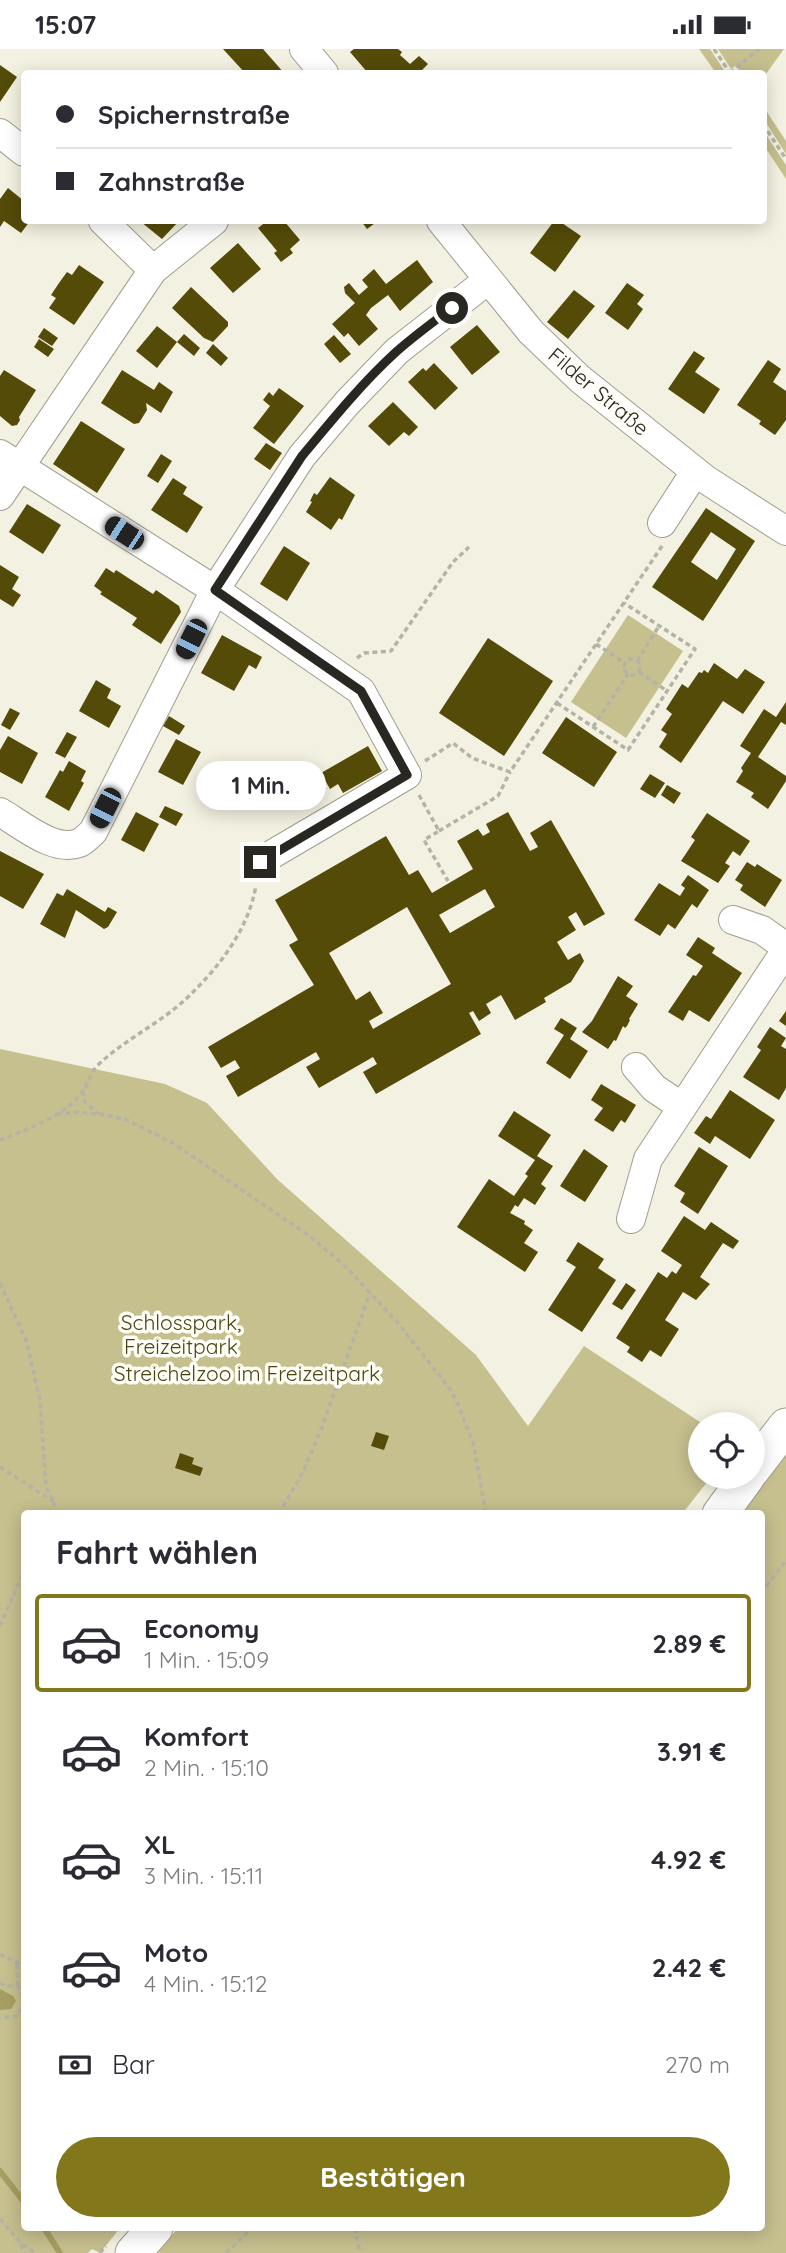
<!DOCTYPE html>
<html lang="de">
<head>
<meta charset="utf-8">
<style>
	:root { --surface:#fff; --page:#f2f2f3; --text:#2b2b33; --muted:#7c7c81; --line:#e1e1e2; --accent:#83771b }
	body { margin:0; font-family:Quicksand,sans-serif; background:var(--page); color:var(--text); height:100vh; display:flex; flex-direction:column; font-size:26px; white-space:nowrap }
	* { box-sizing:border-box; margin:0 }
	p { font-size:23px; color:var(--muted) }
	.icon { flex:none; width:38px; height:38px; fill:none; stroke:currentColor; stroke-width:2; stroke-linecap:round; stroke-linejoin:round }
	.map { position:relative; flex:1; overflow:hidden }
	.side { position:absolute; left:21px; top:1461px; width:744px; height:721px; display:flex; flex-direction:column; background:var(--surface); border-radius:7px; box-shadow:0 4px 18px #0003 }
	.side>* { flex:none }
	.hud { position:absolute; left:21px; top:21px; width:746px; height:154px; border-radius:7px; box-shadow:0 4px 18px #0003; display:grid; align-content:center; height:154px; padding:0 35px; background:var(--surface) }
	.controls { position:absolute; left:688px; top:1363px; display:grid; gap:14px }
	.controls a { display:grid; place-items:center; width:77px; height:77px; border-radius:50%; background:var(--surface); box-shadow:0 4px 18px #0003; font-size:35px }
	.end { position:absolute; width:32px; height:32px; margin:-16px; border:9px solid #282721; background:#fff; box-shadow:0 0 0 4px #fff }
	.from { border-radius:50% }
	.bubble { position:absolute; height:49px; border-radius:24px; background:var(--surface); box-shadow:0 4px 18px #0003; font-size:23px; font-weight:800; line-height:49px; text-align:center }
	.car { position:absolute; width:21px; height:42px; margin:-21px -10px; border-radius:9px; box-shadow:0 0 5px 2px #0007; background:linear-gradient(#222 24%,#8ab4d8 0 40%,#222 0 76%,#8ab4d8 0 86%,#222 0) }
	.hud b { display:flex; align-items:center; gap:24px; height:66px; font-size:26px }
	.hud b+b { border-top:2px solid var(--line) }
	.hud i { width:18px; height:18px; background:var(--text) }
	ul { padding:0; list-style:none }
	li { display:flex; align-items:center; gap:21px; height:98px; margin:0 14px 10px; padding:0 21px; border:4px solid transparent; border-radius:7px }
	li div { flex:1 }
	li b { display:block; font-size:26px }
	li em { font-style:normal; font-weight:800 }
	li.current { border-color:var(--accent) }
	li>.icon { width:63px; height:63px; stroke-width:1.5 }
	h2 { padding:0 35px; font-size:32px; line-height:84px }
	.pay { display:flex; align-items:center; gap:18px; height:77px; padding:0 35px; font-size:26px }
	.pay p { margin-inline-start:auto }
	.cta { display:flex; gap:14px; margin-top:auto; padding:14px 35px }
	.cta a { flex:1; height:80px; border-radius:42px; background:var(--accent); color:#fff; font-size:28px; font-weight:800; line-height:80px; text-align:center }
	.status { display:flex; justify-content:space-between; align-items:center; height:49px; padding:0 35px; background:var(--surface); direction:ltr }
	.status svg { height:19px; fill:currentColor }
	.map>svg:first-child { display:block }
</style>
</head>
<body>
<div class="status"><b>15:07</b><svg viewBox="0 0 49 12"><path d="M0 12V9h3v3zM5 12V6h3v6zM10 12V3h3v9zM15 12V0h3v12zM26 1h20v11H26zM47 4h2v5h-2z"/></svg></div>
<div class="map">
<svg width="786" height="2204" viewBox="0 0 786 2204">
	<rect width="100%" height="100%" fill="#f3f1e1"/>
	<path fill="#c6bf8e" d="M699 0H710L726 24H716Z
		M718 0H784L763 29V24H734L739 20 737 16 731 20Z
		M763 57 786 92V105L763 69Z
		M763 81 786 116V130L763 95Z
		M628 566 683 602 626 689 571 653Z
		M0 1000 165 1035 207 1054 278 1131 476 1306 528 1377 584 1297 703 1375 700 1376V1428H711L682 1465H24V2179H120L100 2204 92 2200 88 2204H0Z
		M786 1405V2204H158L178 2179H761V1465H741Z"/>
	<path fill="#a69e61" d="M0 1940 13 1947 16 1952 11 1960 0 1961Z"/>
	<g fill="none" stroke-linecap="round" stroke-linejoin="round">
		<path stroke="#a69e61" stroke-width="6" d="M0 2122 24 2153
			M44 2179 60 2204"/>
	</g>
	<path fill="#544b08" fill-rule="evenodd" d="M223 0H263L284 24H245Z
		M354 0H398L402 3 400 6 410 15 419 7 428 15 419 24H368L350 3Z
		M0 16 17 28 0 53Z
		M8 139 24 152V172H30L21 184 4 172 0 178V150Z
		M142 172H179L162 190 141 173Z
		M267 172H284L300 191 290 200 293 204 281 213 274 204 277 202 258 179Z
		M361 172H378L367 180Z
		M554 172H559L581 187 555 223 530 204Z
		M238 194 261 220 233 244 210 219Z
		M417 211 433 233 400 262 388 246 371 259 366 266 378 280 359 297 348 284 344 288 332 275 355 254 345 244 344 238 349 234 359 246 368 238 362 231 374 220 386 235Z
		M79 216 104 233 74 276 49 259 56 249 51 246 59 234 67 223 72 226Z
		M627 234 644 246 637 255 643 260 628 281 605 264Z
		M191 238 228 273V277L213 293 204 289 172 259Z
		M574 241 595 257 568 290 547 273Z
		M477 276 500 303 472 326 450 298Z
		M157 277 177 293 157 319 136 302Z
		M44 279 58 289 52 297 38 288Z
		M184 285 200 299 194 307 177 293Z
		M334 286 351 305 340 314 324 295Z
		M39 290 54 300 48 308 34 298Z
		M213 295 228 309 221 317 206 304Z
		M694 302 705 309 695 323 720 340 704 365 668 340Z
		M768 311 781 320 773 333 786 342V371L775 386 759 375 761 372 737 356Z
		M434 314 458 339 435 361 408 333 423 319 426 322Z
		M4 321 36 341 19 368 20 371 17 376 12 377 0 367V327Z
		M122 321 154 341 159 333 173 343 161 364 146 354 147 361 139 374 134 375 101 354Z
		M279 339 304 357 274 395 253 379 270 357 263 351 269 343 273 347Z
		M393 353 418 378 409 387 404 383 389 397 368 377Z
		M81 372 125 400 97 444 53 415Z
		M266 394 282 404 270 421 254 410Z
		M161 405 172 412 158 434 147 427Z
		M330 428 355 446 342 471 339 469 331 481 306 463 312 453 310 452 314 444 317 446Z
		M173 429 187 438 183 445 203 458 187 484 151 461Z
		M27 455 61 476 43 505 9 483Z
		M706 459 755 492 703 572 652 538ZM711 483 736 500 717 531 691 513Z
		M284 497 310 514 287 552 260 535Z
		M0 516 19 528 12 540 21 546 13 558 0 550Z
		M106 519 114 524 116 521 153 545 156 541 179 557 181 563 161 595 132 576 137 569 100 545 102 543 94 537Z
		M222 586 262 608 256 620 249 616 234 642 201 624Z
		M488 589 553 632 504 707 439 664Z
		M714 614 737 630 745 620 765 633 743 665 723 652 681 714 659 698 667 685 661 681 672 665 666 660 682 635 688 639 699 623 702 624 704 621 708 624Z
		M96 631 111 640 107 649 121 657 109 679 79 662Z
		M786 653V676L781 673 758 708 786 727V732L768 760 751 748 754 744 736 733 743 722 741 719 751 704 740 697 764 660 776 668Z
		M10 659 20 664 10 681 1 676Z
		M169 667 185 677 179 686 163 677Z
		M566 668 617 703 594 738 542 704Z
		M67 683 77 688 65 709 55 704Z
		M8 687 38 704 22 735 0 723V701Z
		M176 690 201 703 183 736 158 723Z
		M368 697 382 722 343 744 338 735 330 740 321 724Z
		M69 712 86 722 81 732 84 734 69 762 45 748 60 721 63 723Z
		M650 725 665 734 655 749 640 740Z
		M667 736 681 744 674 755 661 746Z
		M165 757 183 765 176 777 159 768Z
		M136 763 159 775 144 803 121 791Z
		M508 763 530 802 538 798 530 784 551 771 605 865 584 877 576 863 568 868 576 881 557 893 568 911 580 904 584 912 571 933 544 949 546 953 515 971 501 946 486 955 491 964 479 972 473 962 469 964 481 985 376 1045 363 1023 377 1015 373 1008 319 1039 306 1018 320 1010 316 1003 238 1048 226 1027 240 1019 235 1011 221 1019 208 998 314 936 289 896 298 891 275 851 386 787 409 826 418 821 432 844 473 820 457 792 478 780 483 787 490 783 486 775ZM485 840 495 858 450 884 439 866ZM407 858 451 935 373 980 369 972 383 964 370 942 356 951 329 904Z
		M707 764 750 792 740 807 733 802 725 814 730 817 718 834 681 812 695 791 691 788Z
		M0 802 44 825 23 860 0 847Z
		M747 813 755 818 757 815 782 831 765 858 740 841 743 836 735 831Z
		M688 826 709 841 697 859 692 855 675 880 668 875 660 887 634 871 659 834 680 847 685 839 681 836Z
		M67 840 105 863 108 858 117 863 108 878 104 880 76 861 65 889 40 875 57 844 63 847Z
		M698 888 715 899 712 904 742 924 709 973 689 961 683 972 668 963 693 926 696 927 703 917 686 906Z
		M618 927 633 937 626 947 638 955 629 970 630 971 627 977 625 979 623 977 616 992 614 991 608 1000 582 983 592 972Z
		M786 962V977L779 972Z
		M561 969 577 979 570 990 588 1002 570 1030 546 1014 564 986 554 980Z
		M770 978 786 989 781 997 786 1000V1039L779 1051 743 1028 761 1001 757 998Z
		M601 1035 636 1056 625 1074 621 1071 613 1083 594 1071 603 1059 591 1051Z
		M730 1041 775 1071 750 1110 715 1087 710 1095 694 1084 706 1067 711 1070Z
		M514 1062 551 1086 537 1107 553 1117 541 1135 546 1139 535 1156 524 1149 518 1158 515 1156 510 1164 525 1172 524 1175 533 1181 524 1194 538 1203 525 1223 457 1178 489 1130 514 1147 528 1127 525 1125 535 1111 498 1087Z
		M699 1098 728 1117 698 1165 680 1153 685 1144 674 1137Z
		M584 1100 608 1117 585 1153 560 1137Z
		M684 1167 705 1181 711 1173 739 1192 733 1200 723 1194 700 1228 710 1235 696 1251 683 1243 665 1271 679 1280 661 1308 650 1301 642 1313 627 1303 630 1298 616 1289 658 1223 667 1229 672 1222 676 1225 682 1216 661 1202Z
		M578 1193 604 1210 598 1219 616 1231 582 1283 548 1261 576 1218 566 1212Z
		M626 1234 636 1241 622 1261 612 1255Z
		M376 1383 389 1387 384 1401 371 1397Z
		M180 1404 194 1409 192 1415 203 1419 200 1427 175 1419Z"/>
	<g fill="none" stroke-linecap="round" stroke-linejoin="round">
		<defs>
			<path id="minor" d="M304 0 324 24
				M0 84 24 103
				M103 172 153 221
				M441 172 531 283 580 330 705 430 786 482
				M0 405 215 541 361 642 407 726 259 813
				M0 447 153 221 214 172
				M662 474 695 423
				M0 763C21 775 54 804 79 794 84 792 88 787 93 783L215 541 302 407 347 354 397 302 488 231
				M733 871 762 881 786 898
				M636 1018 654 1039 682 1058
				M631 1170 648 1110 786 901"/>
			<path id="major" d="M752 1421 786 1377
				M720 1465 747 1428
				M133 2204 155 2179"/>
		</defs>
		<use href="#minor" stroke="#a09e8f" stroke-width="30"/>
		<use href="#major" stroke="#a09e8f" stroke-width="37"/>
		<path stroke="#b5b3a6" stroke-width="3.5" stroke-dasharray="5 3.5" stroke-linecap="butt" d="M714 0 730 24
			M730 24 759 0
			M763 75 786 110
			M596 595 625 614
			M357 609 364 604 391 602 453 513 469 498
			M624 618a8 8 0 1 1 16 0a8 8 0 1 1-16 0Z
			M637 612 659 577
			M639 623 667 642
			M557 654 628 701 695 600 624 554
			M593 678 628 625
			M425 712 453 694 472 709 510 723 662 497
			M419 746 439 782 424 791 448 832
			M439 782 498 747 510 723
			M83 1042 84 1052 99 1065
			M57 1065 78 1063 106 1066 127 1071 173 1094 311 1188 345 1217 398 1274 450 1340 459 1358 473 1393 486 1465
			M0 1091C27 1080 64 1068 82 1043 89 1035 90 1023 98 1016 125 990 161 974 188 948 219 918 249 880 256 836
			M0 1234 26 1291 40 1351 46 1438 55 1454
			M0 1418 54 1453
			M50 1465 55 1454
			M279 1465 302 1425 322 1378 370 1244
			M761 1544 786 1512
			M0 1577 24 1522
			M0 1905 24 1917
			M17 1915 18 1937
			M0 1934 7 1937H18L24 1953 18 1967 0 1969
			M0 2170 21 2194 35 2204
			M355 2179 360 2204
			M21 2195 25 2204
			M100 2204 106 2197
			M226 2204 252 2179"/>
		<use href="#minor" stroke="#fff" stroke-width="28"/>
		<use href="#major" stroke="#fff" stroke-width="35"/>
	</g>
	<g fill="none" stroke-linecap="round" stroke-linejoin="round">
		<path stroke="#282721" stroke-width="9" d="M260 813 407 726 361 642 215 541 302 407C332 371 362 334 396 303 414 287 433 273 452 259"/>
	</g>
	<g text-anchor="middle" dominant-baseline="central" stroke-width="7" stroke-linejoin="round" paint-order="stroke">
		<g font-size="21" fill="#282721" stroke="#fffef7">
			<text transform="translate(599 342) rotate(40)">Filder Straße</text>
		</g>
		<g font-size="21" fill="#4b4414" stroke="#fffef7">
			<text x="181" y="1273">Schlosspark,<tspan x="181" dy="24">Freizeitpark</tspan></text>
			<text x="247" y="1324">Streichelzoo im Freizeitpark</text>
		</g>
	</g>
</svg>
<div class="controls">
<a><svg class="icon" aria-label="locate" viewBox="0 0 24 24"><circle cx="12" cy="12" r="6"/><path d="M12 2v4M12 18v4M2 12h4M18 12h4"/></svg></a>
</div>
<i class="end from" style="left:452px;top:259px"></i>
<i class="end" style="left:260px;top:813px"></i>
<div class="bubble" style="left:196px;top:712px;width:130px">1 Min.</div>
<i class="car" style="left:124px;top:484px;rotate:303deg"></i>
<i class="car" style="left:191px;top:590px;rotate:207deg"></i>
<i class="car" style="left:105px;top:759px;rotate:207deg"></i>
<div class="hud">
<b><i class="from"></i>Spichernstraße</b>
<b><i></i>Zahnstraße</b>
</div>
<section class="side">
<h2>Fahrt wählen</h2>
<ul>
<li class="current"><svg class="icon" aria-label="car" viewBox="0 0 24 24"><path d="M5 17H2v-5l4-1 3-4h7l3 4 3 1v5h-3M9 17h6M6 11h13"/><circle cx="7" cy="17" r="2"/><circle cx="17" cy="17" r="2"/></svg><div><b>Economy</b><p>1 Min. · 15:09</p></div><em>2.89 €</em></li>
<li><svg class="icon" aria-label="car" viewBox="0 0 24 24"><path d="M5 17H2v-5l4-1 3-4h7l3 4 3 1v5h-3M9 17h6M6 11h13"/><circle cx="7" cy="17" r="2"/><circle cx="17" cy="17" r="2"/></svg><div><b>Komfort</b><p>2 Min. · 15:10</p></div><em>3.91 €</em></li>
<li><svg class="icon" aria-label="car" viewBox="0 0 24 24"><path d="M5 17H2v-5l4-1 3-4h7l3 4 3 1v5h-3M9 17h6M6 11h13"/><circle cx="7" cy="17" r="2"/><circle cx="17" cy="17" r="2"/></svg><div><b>XL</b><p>3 Min. · 15:11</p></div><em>4.92 €</em></li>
<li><svg class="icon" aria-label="car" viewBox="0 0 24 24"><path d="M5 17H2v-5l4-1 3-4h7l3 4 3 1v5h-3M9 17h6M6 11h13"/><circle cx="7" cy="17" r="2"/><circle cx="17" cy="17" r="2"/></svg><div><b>Moto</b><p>4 Min. · 15:12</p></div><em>2.42 €</em></li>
</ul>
<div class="pay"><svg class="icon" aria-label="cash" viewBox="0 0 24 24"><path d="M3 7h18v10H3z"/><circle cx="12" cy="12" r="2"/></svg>Bar<p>270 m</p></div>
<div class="cta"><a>Bestätigen</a></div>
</section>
</div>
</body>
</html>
